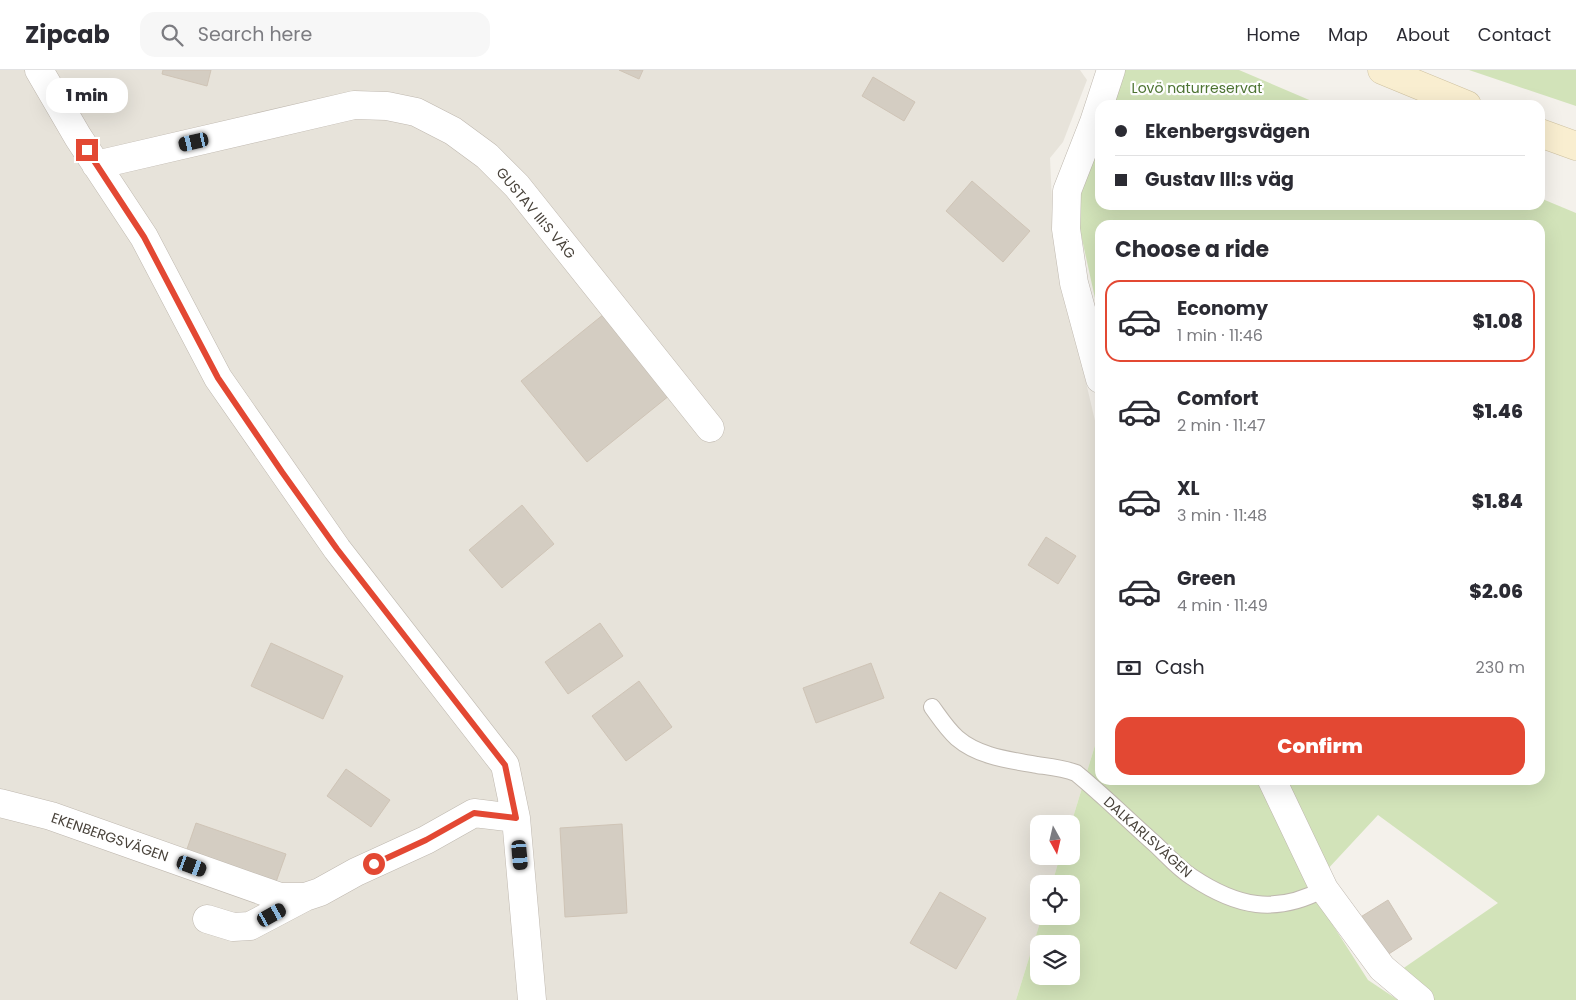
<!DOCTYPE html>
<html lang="en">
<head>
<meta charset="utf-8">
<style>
	:root { --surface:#fff; --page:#f7f7f7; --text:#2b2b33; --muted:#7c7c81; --line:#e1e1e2; --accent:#e34833 }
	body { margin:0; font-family:Poppins,sans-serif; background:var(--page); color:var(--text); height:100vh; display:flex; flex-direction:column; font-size:19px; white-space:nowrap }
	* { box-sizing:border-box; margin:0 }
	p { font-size:16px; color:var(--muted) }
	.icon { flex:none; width:28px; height:28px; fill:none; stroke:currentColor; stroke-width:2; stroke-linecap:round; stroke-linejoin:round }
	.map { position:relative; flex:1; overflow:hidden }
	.drawer { position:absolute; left:1095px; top:150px; width:450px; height:565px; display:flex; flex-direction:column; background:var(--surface); border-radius:15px; box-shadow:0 5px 20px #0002 }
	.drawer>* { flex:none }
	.guide { position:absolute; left:1095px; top:30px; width:450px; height:110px; border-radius:15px; box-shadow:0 5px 20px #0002; display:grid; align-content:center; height:110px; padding:0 20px; background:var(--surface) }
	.needle { width:32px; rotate:172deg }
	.controls { position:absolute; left:1030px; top:745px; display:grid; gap:10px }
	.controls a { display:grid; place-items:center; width:50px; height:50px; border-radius:10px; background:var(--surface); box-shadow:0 5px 20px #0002; font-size:25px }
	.end { position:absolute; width:22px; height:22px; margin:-11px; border:6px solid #e34833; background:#fff; box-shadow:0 0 0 2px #fff }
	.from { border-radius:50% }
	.bubble { position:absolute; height:35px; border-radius:15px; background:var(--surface); box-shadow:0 5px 20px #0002; font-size:16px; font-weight:800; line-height:35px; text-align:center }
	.car { position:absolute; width:15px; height:30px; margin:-15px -8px; border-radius:6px; box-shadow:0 0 4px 1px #0007; background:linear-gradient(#222 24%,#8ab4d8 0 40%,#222 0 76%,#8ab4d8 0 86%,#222 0) }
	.guide b { display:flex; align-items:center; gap:18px; height:48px; font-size:19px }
	.guide b+b { border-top:1px solid var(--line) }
	.guide i { width:12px; height:12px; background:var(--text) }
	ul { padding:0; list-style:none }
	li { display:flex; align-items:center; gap:15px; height:82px; margin:0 10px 8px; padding:0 10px; border:2px solid transparent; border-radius:15px }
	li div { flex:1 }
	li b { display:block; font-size:19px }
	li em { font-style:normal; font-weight:800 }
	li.selected { border-color:var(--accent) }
	li>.icon { width:45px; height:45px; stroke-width:1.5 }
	h2 { padding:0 20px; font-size:22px; line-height:60px }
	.pay { display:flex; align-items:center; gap:12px; height:55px; padding:0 20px; font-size:19px }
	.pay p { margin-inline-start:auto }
	.button { display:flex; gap:10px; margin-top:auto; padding:10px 20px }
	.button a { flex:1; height:58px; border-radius:15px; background:var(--accent); color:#fff; font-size:20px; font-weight:800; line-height:58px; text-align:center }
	header { display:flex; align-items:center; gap:30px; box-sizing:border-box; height:70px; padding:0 25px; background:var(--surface); border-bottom:1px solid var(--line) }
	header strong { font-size:24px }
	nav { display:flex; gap:28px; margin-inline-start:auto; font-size:18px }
	.search { width:350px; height:45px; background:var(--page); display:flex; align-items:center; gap:12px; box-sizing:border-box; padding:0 18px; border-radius:15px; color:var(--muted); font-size:19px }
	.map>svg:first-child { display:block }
</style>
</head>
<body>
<header>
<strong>Zipcab</strong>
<div class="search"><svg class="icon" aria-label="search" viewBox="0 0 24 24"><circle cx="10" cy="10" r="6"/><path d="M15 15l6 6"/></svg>Search here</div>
<nav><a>Home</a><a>Map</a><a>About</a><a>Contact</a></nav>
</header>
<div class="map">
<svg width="1576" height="930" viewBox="0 0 1576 930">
	<rect width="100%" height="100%" fill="#f4f1eb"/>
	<path fill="#e7e3da" d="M0 0H1080L1087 10 1063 72 1050 88 1054 176 1100 372V659L1071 754H1039V786H1060L1052 814H1039V846H1042L1016 930H0Z"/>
	<path fill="#d2e3b9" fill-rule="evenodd" d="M1122 0H1239L1321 35H1109Z
		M1469 0H1576V36Z
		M1100 58V135H1540V128L1576 143V930H1434L1395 904 1498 833 1378 745 1325 802 1281 710H1540V155H1100V251L1073 128Z
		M1100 659V710H1257L1313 824 1368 910 1398 930H1016L1042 846H1071V814H1052L1060 786H1071V754ZM1039 874H1071V906H1039Z"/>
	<path fill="#d4cdc2" stroke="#cfc4b6" d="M163 0H211L207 16 162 4Z
		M619 0H643L639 9Z
		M873 7 915 32 904 51 862 26Z
		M972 111 1030 161 1003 192 946 141Z
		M609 240 675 321 587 392 521 311Z
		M522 435 554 474 502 518 469 480Z
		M1046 467 1076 486 1058 514 1028 495Z
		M600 553 623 586 568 624 545 592Z
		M271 573 343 606 323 649 251 616Z
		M871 593 884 628 816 653 803 618Z
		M639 611 672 657 626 691 592 646Z
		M346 699 390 730 371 757 327 726Z
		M196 753 286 784 276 812 186 782Z
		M622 754 627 843 565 847 560 758Z
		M940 822 986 848 956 899 910 873Z
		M1388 830 1412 869 1384 887 1359 848Z"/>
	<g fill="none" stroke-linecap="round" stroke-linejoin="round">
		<defs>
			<path id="lane" d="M932 637C940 648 947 659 957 668 979 687 1010 690 1037 695 1051 697 1063 698 1076 703 1103 725 1128 750 1155 774 1167 785 1178 798 1192 807 1237 837 1275 845 1324 819"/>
			<path id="street" d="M39 0 78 67 144 167 218 308 337 479 505 695 516 748 532 930
				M96 95 354 35 387 36 416 42 453 61 487 86 517 116 710 358
				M1100 309 1074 213 1066 159 1067 121 1094 52 1111 0
				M1272 710 1324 819 1382 898 1420 930
				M0 733 51 746 280 827H305L320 822 356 802 426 770 474 743 516 748
				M207 849 233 857 250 856 305 827"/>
			<path id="secondary" d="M1382 0 1467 35
				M1540 63 1576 76"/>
		</defs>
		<use href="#lane" stroke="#bfb8af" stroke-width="18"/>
		<use href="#street" stroke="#bfb8af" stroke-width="29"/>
		<use href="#secondary" stroke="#cec1a0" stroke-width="29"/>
		<use href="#lane" stroke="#fff" stroke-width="16"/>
		<use href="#street" stroke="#fff" stroke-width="28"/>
		<use href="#secondary" stroke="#f9eed0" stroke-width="28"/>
	</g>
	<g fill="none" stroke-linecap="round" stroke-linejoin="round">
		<path stroke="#e34833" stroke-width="6" d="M87 80 144 167 218 308 282 402 337 479 505 695 516 748 474 743 426 770 374 794"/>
	</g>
	<g text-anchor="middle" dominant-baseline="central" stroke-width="4.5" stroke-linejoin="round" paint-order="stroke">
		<g font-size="14" fill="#4d7432" stroke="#fff">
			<text x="1197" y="18">Lovö naturreservat</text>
		</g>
		<g font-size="14" fill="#48423a" stroke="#fff">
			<text transform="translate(536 143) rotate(50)">GUSTAV III:S VÄG</text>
			<text transform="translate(110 767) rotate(19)">EKENBERGSVÄGEN</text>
			<text transform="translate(1148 767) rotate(42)">DALKARLSVÄGEN</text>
		</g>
	</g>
</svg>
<div class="controls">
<a><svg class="needle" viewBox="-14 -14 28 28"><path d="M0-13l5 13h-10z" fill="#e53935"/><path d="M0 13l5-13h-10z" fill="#7c7c81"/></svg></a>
<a><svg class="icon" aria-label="locate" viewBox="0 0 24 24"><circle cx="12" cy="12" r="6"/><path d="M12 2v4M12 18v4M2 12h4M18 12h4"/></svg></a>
<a><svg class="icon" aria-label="layers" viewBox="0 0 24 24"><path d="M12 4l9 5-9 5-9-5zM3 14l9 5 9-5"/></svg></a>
</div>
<i class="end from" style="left:374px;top:794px"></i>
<i class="end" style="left:87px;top:80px"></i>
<div class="bubble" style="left:46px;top:8px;width:82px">1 min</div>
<i class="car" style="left:194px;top:72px;rotate:257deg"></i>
<i class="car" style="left:520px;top:785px;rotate:175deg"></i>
<i class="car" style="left:192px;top:796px;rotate:110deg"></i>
<i class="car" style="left:272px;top:845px;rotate:61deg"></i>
<div class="guide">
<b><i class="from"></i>Ekenbergsvägen</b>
<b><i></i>Gustav III:s väg</b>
</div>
<section class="drawer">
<h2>Choose a ride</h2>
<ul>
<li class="selected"><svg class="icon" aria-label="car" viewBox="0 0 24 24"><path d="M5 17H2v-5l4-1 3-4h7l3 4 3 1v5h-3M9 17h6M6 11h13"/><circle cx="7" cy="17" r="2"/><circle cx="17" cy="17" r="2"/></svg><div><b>Economy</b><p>1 min · 11:46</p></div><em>$1.08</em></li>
<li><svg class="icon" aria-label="car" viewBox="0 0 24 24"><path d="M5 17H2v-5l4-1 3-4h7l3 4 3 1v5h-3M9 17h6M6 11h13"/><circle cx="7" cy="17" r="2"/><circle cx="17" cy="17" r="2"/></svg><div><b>Comfort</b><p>2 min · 11:47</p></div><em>$1.46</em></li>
<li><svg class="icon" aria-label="car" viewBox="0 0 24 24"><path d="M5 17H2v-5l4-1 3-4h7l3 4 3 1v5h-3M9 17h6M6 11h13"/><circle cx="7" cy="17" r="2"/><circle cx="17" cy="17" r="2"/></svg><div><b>XL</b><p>3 min · 11:48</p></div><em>$1.84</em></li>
<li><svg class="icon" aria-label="car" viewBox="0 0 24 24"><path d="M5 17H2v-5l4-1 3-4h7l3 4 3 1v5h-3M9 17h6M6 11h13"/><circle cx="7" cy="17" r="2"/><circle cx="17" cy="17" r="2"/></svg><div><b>Green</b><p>4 min · 11:49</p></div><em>$2.06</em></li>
</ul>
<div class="pay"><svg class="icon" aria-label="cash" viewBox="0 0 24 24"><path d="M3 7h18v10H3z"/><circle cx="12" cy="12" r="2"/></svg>Cash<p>230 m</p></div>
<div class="button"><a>Confirm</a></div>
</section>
</div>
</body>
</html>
